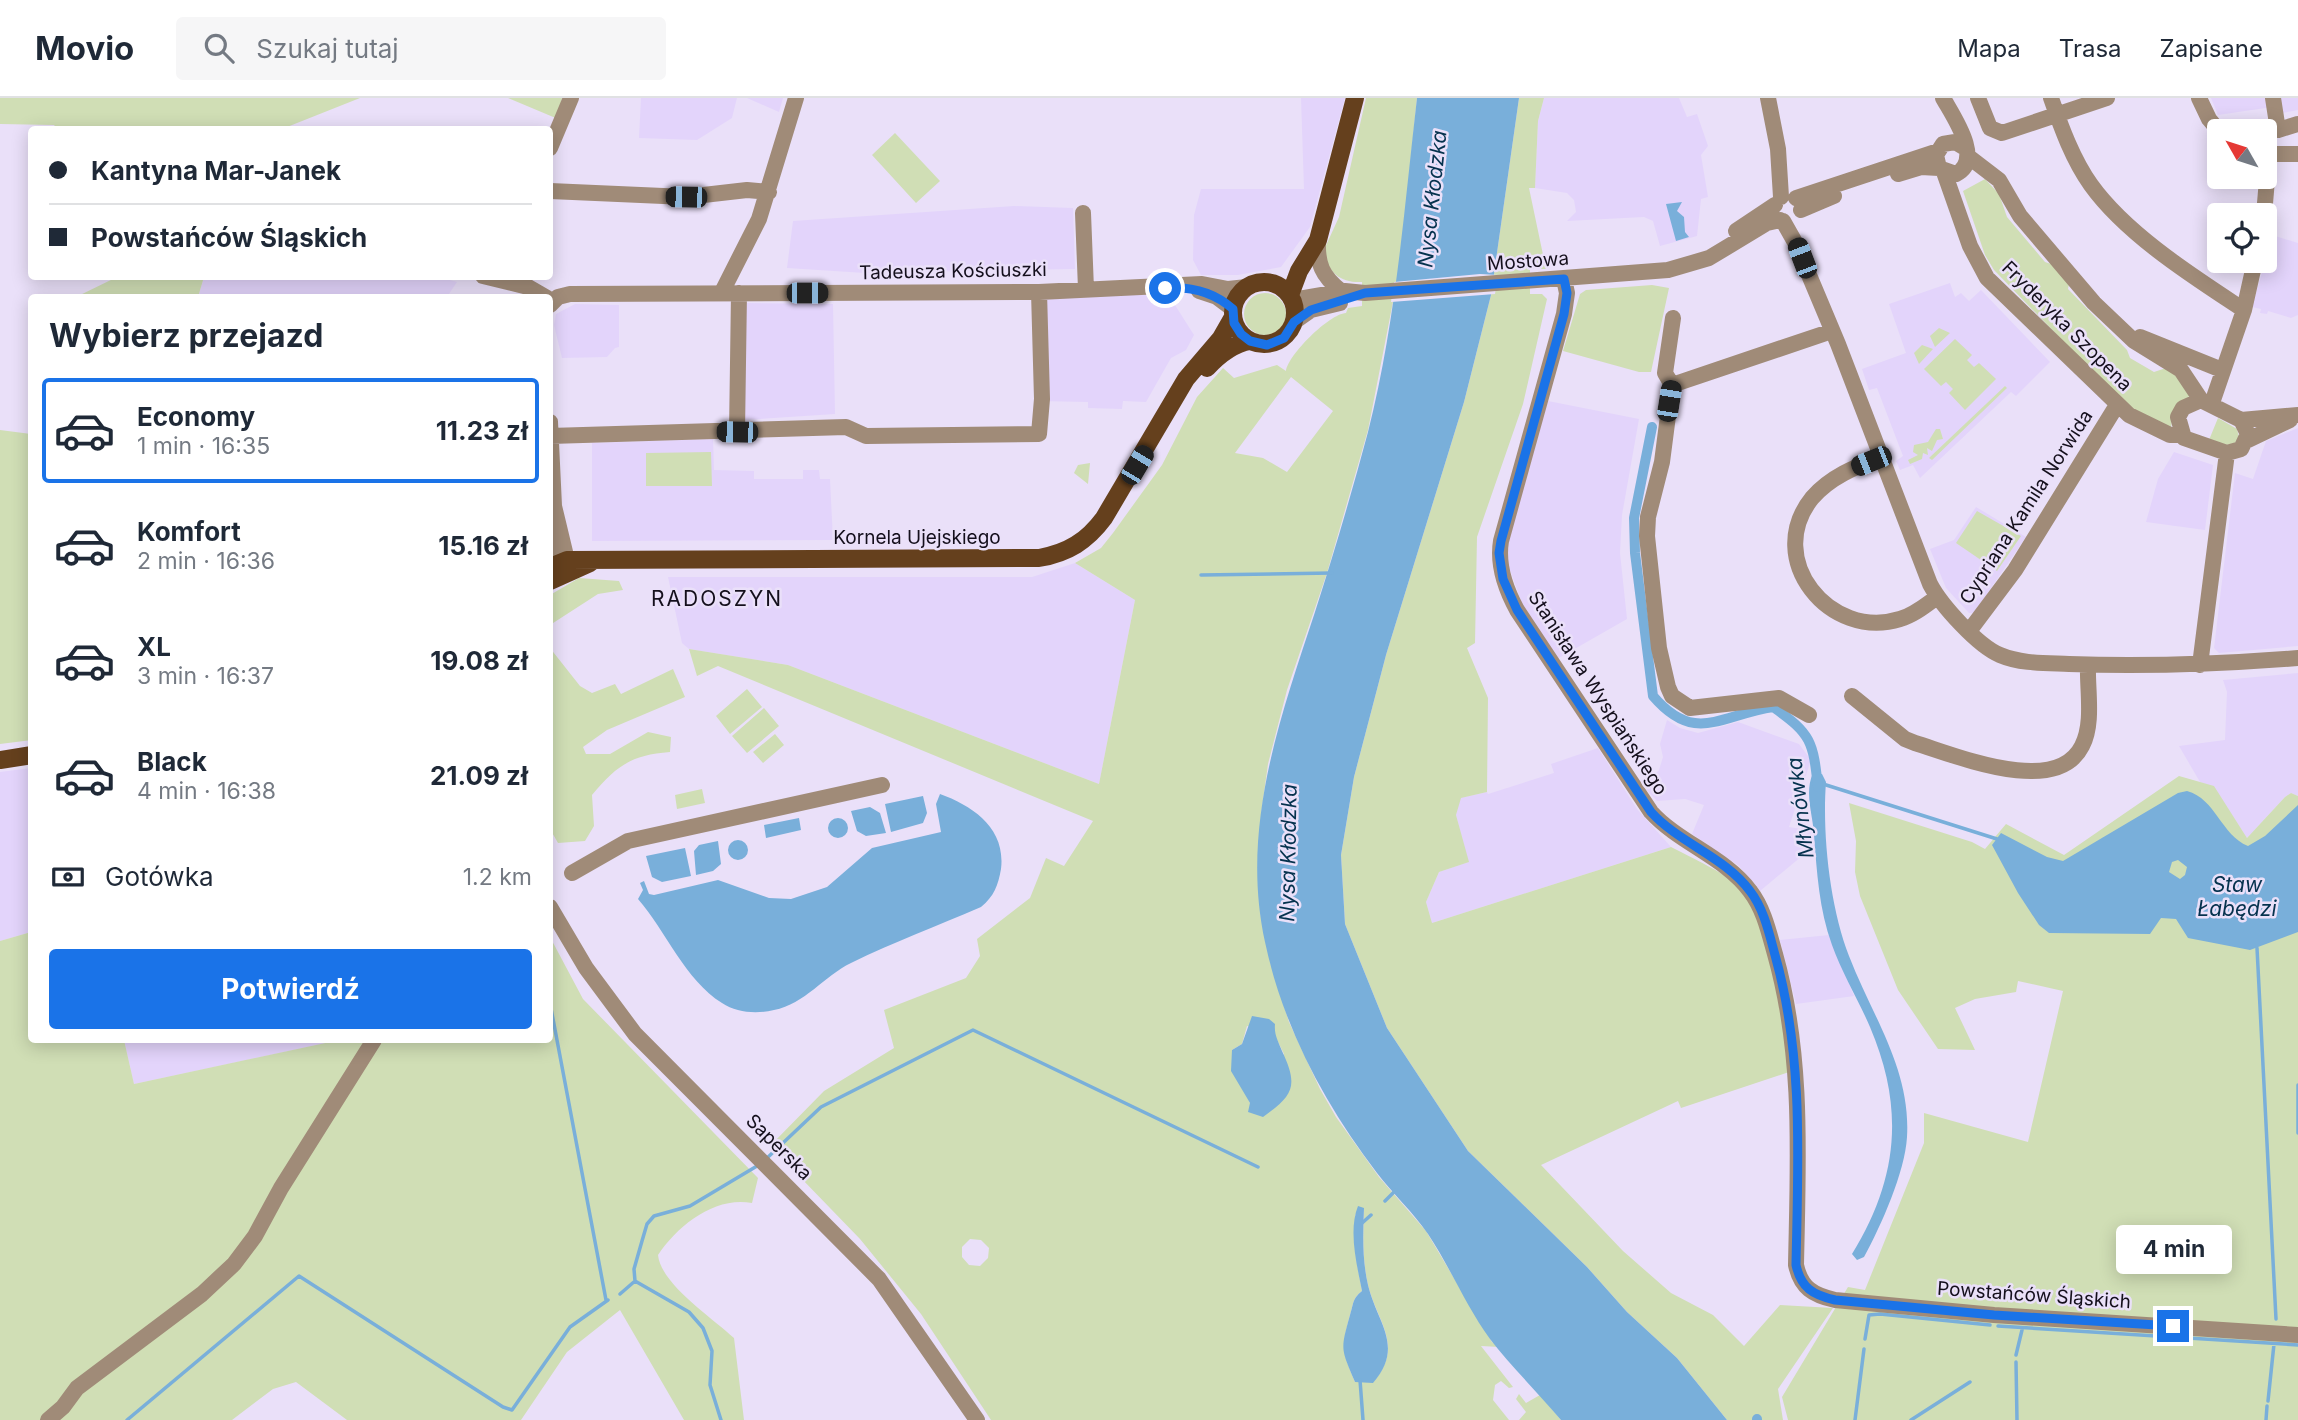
<!DOCTYPE html>
<html lang="pl">
<head>
<meta charset="utf-8">
<style>
	:root { --surface:#fff; --page:#f6f6f7; --text:#1f2937; --muted:#747a83; --line:#e0e1e3; --accent:#1a73e8 }
	body { margin:0; font-family:Inter,sans-serif; background:var(--page); color:var(--text); height:100vh; display:flex; flex-direction:column; font-size:26px; white-space:nowrap }
	* { box-sizing:border-box; margin:0 }
	p { font-size:23px; color:var(--muted) }
	.icon { flex:none; width:38px; height:38px; fill:none; stroke:currentColor; stroke-width:2; stroke-linecap:round; stroke-linejoin:round }
	.map { position:relative; flex:1; overflow:hidden }
	.drawer { position:absolute; left:28px; top:196px; width:525px; height:749px; display:flex; flex-direction:column; background:var(--surface); border-radius:7px; box-shadow:0 4px 18px #0003 }
	.drawer>* { flex:none }
	.guide { position:absolute; left:28px; top:28px; width:525px; height:154px; border-radius:7px; box-shadow:0 4px 18px #0003; display:grid; align-content:center; height:154px; padding:0 21px; background:var(--surface) }
	.needle { width:46px; rotate:309deg }
	.buttons { position:absolute; left:2207px; top:21px; display:grid; gap:14px }
	.buttons a { display:grid; place-items:center; width:70px; height:70px; border-radius:7px; background:var(--surface); box-shadow:0 4px 18px #0003; font-size:35px }
	.end { position:absolute; width:32px; height:32px; margin:-16px; border:9px solid #1a73e8; background:#fff; box-shadow:0 0 0 4px #fff }
	.from { border-radius:50% }
	.bubble { position:absolute; height:49px; border-radius:7px; background:var(--surface); box-shadow:0 4px 18px #0003; font-size:23px; font-weight:700; line-height:49px; text-align:center }
	.car { position:absolute; width:21px; height:42px; margin:-21px -10px; border-radius:9px; box-shadow:0 0 5px 2px #0007; background:linear-gradient(#222 24%,#8ab4d8 0 40%,#222 0 76%,#8ab4d8 0 86%,#222 0) }
	.guide b { display:flex; align-items:center; gap:24px; height:66px; font-size:26px }
	.guide b+b { border-top:2px solid var(--line) }
	.guide i { width:18px; height:18px; background:var(--text) }
	ul { padding:0; list-style:none }
	li { display:flex; align-items:center; gap:21px; height:105px; margin:0 14px 10px; padding:0 7px; border:4px solid transparent; border-radius:7px }
	li div { flex:1 }
	li b { display:block; font-size:26px }
	li em { font-style:normal; font-weight:700 }
	li.selected { border-color:var(--accent) }
	li>.icon { width:63px; height:63px; stroke-width:1.5 }
	h2 { padding:0 21px; font-size:32px; line-height:84px }
	.pay { display:flex; align-items:center; gap:18px; height:77px; padding:0 21px; font-size:26px }
	.pay p { margin-inline-start:auto }
	.button { display:flex; gap:14px; margin-top:auto; padding:14px 21px }
	.button a { flex:1; height:80px; border-radius:7px; background:var(--accent); color:#fff; font-size:28px; font-weight:700; line-height:80px; text-align:center }
	header { display:flex; align-items:center; gap:42px; box-sizing:border-box; height:98px; padding:0 35px; background:var(--surface); border-bottom:2px solid var(--line) }
	header strong { font-size:33px }
	nav { display:flex; gap:38px; margin-inline-start:auto; font-size:24px }
	.search { width:490px; height:63px; background:var(--page); display:flex; align-items:center; gap:18px; box-sizing:border-box; padding:0 24px; border-radius:7px; color:var(--muted); font-size:26px }
	.map>svg:first-child { display:block }
</style>
</head>
<body>
<header>
<strong>Movio</strong>
<div class="search"><svg class="icon" aria-label="search" viewBox="0 0 24 24"><circle cx="10" cy="10" r="6"/><path d="M15 15l6 6"/></svg>Szukaj tutaj</div>
<nav><a>Mapa</a><a>Trasa</a><a>Zapisane</a></nav>
</header>
<div class="map">
<svg width="2298" height="1322" viewBox="0 0 2298 1322">
	<rect width="100%" height="100%" fill="#eae0f9"/>
	<path fill="#e3d4fb" d="M641 0H737L732 20 697 42 639 40Z
		M747 0H783L779 14Z
		M1301 0H1345L1310 129 1281 169 1238 177H1201L1193 162 1194 117 1201 91H1304Z
		M1544 0H1679L1687 19 1697 16 1708 48 1701 57 1708 99 1701 101 1697 138 1660 148 1653 123 1644 119 1567 123 1576 114 1574 102 1567 95 1535 90 1538 23Z
		M2211 0H2269L2272 9 2218 17Z
		M2277 0H2298V12L2282 15Z
		M1014 108 1073 110 1075 171 865 175 787 170 793 123Z
		M2269 136 2298 145V217L2291 220 2268 213 2267 216 2260 215 2261 211 2252 209 2265 164Z
		M435 178 457 184 447 199H198L204 179Z
		M1950 185 1955 199 1961 195 1969 203 1981 192 2050 264 2016 298 2011 294 1920 380 1913 367 1900 372 1896 363 1903 358 1877 290 1869 292 1862 271 1906 255 1889 206Z
		M1168 196 1194 237 1186 252 1171 260 1146 304 1123 303 1122 311 1088 310V304L1038 303 1036 206 1049 199Z
		M745 205 833 206 835 316 745 322Z
		M575 206 619 207V249L615 250 607 259 562 260 554 227 556 216Z
		M1548 303 1639 321 1622 417 1620 455 1627 521 1557 561 1523 508 1506 461 1508 445Z
		M2298 330V548L2219 555 2214 550 2235 375 2253 381 2266 343Z
		M713 341 714 372 754 373V381H803V372H819L820 381H830L833 442 592 443V345Z
		M2174 354 2213 367 2205 432 2146 424 2158 381Z
		M1976 409 2026 439 1974 515H1969L1946 490 1930 451 1954 442Z
		M1075 465 1135 502 1099 686 788 567 689 551 682 545 668 479H1032Z
		M2298 575V698L2291 695 2285 699 2247 740 2214 689 2200 684 2179 648 2225 642 2227 594 2223 582Z
		M1667 622 1680 630 1698 635 1738 624 1799 646 1811 662 1789 729 1814 733 1815 757 1802 758 1760 793 1739 768 1692 736 1704 707 1685 701 1657 703 1643 688 1659 672 1663 659 1660 646Z
		M1598 650 1637 711 1671 749 1432 825 1426 804 1439 774 1468 764 1456 717 1460 700 1487 694 1488 696 1554 675 1551 666Z
		M31 670V834L0 843V674Z
		M1829 837 1854 898 1796 906 1780 842Z
		M124 942H330L331 944 134 986Z"/>
	<path fill="#d0deb5" fill-rule="evenodd" d="M0 0H360L287 29 255 32H58L54 27 0 26Z
		M508 0H562L558 21Z
		M1366 0H1417L1400 168 1368 332 1327 475 1287 592 1268 666 1261 717 1260 814 1271 867 1289 924 1320 991 1336 1019 1379 1079 1426 1133 1492 1244 1500 1249 1481 1248 1513 1289 1509 1290 1501 1283 1495 1287 1493 1302 1509 1322H991L921 1216 860 1141 770 1048 824 993 894 950 884 912 966 880 980 858 977 841 1030 800 1046 760 1064 768 1093 723 718 568 697 578 689 551 788 567 1099 686 1135 502 1075 465 1101 450 1113 435 1162 367 1197 299 1223 270 1234 280 1277 267 1286 273C1288 257 1329 216 1346 215L1348 210 1362 208V184C1340 185 1329 175 1323 154L1339 119ZM1291 279 1333 313 1287 374 1263 360 1235 355ZM1247 928 1274 936 1284 956 1250 1005 1232 952 1242 946ZM1364 1110C1363 1136 1362 1161 1368 1187 1377 1224 1405 1248 1373 1284H1355C1342 1253 1341 1250 1350 1217 1354 1205 1352 1201 1362 1193L1356 1160 1355 1117ZM970 1141 981 1142 989 1150 988 1160 980 1168 969 1167 962 1159V1149Z
		M1519 0H1544L1538 23 1535 90H1529L1546 171H1530V196H1542L1547 201 1523 306 1477 439 1475 545 1467 550 1488 600 1487 694 1461 700 1456 717 1469 764 1439 774 1426 804 1432 825 1671 749C1688 758 1731 778 1742 790 1768 821 1784 931 1792 973L1681 1010 1678 1003 1541 1067 1623 1153 1671 1195 1713 1217 1744 1248 1780 1207 1833 1210 1778 1291 1783 1322H1727L1677 1260 1627 1214 1587 1169 1468 1053 1387 930 1345 826 1341 757 1354 679 1386 557 1464 304 1491 197Z
		M895 35 940 83 916 105 872 57Z
		M1985 81 1999 96 2007 119 2045 164 2051 166 2069 186 2068 191 2127 252 2130 260 2154 274 2166 270 2181 281 2190 297 2172 321 2171 331 2131 313 1994 172 1985 157 1963 93Z
		M117 179V178L204 179 198 199H76Z
		M1652 187 1669 190 1651 274H1639L1563 253 1580 196 1586 192Z
		M1244 216a21 21 0 1 1 42 0a21 21 0 1 1-42 0Z
		M1939 230 1950 235 1935 249 1930 238Z
		M1955 241 1972 257 1967 262 1974 269 1979 265 1996 281 1965 312 1949 295 1953 291 1946 284 1941 288 1924 271Z
		M1922 247 1933 251 1919 266 1914 255Z
		M2005 288 2007 290 1932 362 1929 360Z
		M2218 320 2237 331 2239 339 2235 345 2227 347 2209 342Z
		M1936 331H1940L1943 341 1937 342 1932 353 1927 350 1928 357 1923 355 1922 361 1910 366 1908 362 1918 357 1913 354 1914 347 1928 344Z
		M0 332 31 336 32 642 0 646Z
		M711 354 712 388H646V355Z
		M1090 365 1088 386 1074 375 1078 367Z
		M1977 413 2021 438 1997 473 1956 445Z
		M579 480 619 483 623 492 598 496 550 527V497Z
		M550 550 580 588 592 595 615 586 621 596 673 571 685 599 607 632 583 649 586 656H610L648 634 671 639 670 654C632 657 617 667 592 697L594 728 585 743 558 745 550 731Z
		M747 591 762 609 730 636 716 618Z
		M764 610 779 628 747 655 732 638Z
		M775 636 784 647 763 665 753 654Z
		M2179 678 2214 688 2247 740 2285 699 2291 695 2298 698V1322H1788L1782 1299 1848 1189 1865 1192 1924 1045V1015L2028 1044 2063 893 2018 883 2016 894 1975 901 1955 910 1975 952 1938 951 1898 892 1860 798 1855 774 1856 743 1849 705 1972 744 1985 751 2006 726 2064 757Z
		M702 691 705 705 677 711 675 697Z
		M31 834 32 942H124L134 986 330 944V942H550V839L583 901 758 1080 752 1105C715 1098 678 1127 658 1157 661 1186 711 1219 734 1240L744 1322H684L620 1212 567 1254 521 1322H347L296 1284 273 1291 232 1322H0V843Z
		M1519 1296 1526 1305 1540 1297 1561 1322H1519L1526 1314 1516 1301Z"/>
	<path fill="#79afda" fill-rule="evenodd" d="M1417 0H1519L1491 197 1464 304 1386 557 1354 679 1341 757 1345 826 1387 930 1468 1053 1587 1169 1627 1214 1677 1260 1727 1322H1561C1539 1296 1510 1267 1490 1241 1466 1208 1450 1169 1428 1136 1413 1114 1393 1096 1377 1075 1325 1007 1283 929 1265 844 1240 730 1280 620 1315 514 1334 455 1352 394 1368 334 1396 224 1404 112 1417 0Z
		M1682 104 1677 113 1684 119 1685 134 1689 139 1676 143 1666 106Z
		M1813 675 1822 676 1826 684C1822 737 1830 809 1849 858 1872 918 1911 971 1907 1039 1905 1074 1881 1128 1864 1159L1857 1162 1852 1156C1898 1081 1905 1011 1870 929 1858 901 1842 875 1832 847 1819 811 1817 775 1814 737 1813 716 1804 695 1813 675Z
		M2187 693C2216 701 2221 737 2248 748L2265 738 2298 707V834L2250 852 2188 840 2176 821 2161 820 2150 836 2049 835 2039 827 2018 795 1992 747 2001 735 2047 759 2063 763 2178 695ZM2178 762 2187 769 2185 777 2180 781 2169 774 2172 764Z
		M940 696C973 708 1006 730 1001 771 998 788 994 798 981 809 935 829 896 843 851 865 824 878 805 906 774 912 757 916 737 915 722 905 685 882 666 833 638 801L643 792 640 785 644 783 649 796 654 797 718 782 769 800 791 801 827 789 872 750 941 734 936 706Z
		M923 698 927 715 923 725 891 734 885 706Z
		M870 709 880 715 886 735 866 738 857 733 851 713Z
		M799 720 801 732 766 740 764 727Z
		M828 730a10 10 0 1 1 20 0a10 10 0 1 1-20 0Z
		M728 752a10 10 0 1 1 20 0a10 10 0 1 1-20 0Z
		M718 743 721 766 713 773 696 777 694 753 699 747Z
		M685 750 691 778 662 784 652 779 646 758Z
		M1252 918 1269 921 1275 926C1274 937 1278 943 1282 953 1299 989 1293 997 1263 1019L1248 1014 1250 1005 1231 973 1232 952 1242 946Z
		M1358 1108 1364 1110C1363 1136 1362 1161 1368 1187 1377 1225 1405 1248 1373 1285L1355 1284C1341 1250 1340 1253 1350 1217 1354 1205 1352 1201 1362 1193 1357 1167 1348 1133 1358 1108Z"/>
	<path fill="#eae0f9" d="M1480 176 1498 177 1495 196 1391 204 1394 184Z"/>
	<g fill="none" stroke-linecap="round" stroke-linejoin="round">
		<path stroke="#79afda" stroke-width="3.5" d="M1201 477 1332 475
			M1823 686 1997 741
			M2257 850 2276 1221
			M550 905 606 1202
			M2298 987V1035
			M766 1061 821 1009 973 932 1258 1069
			M1385 1103 1396 1092
			M1361 1126 1371 1117
			M620 1196 635 1183
			M1998 1228 2298 1247
			M1865 1241 1869 1217 1880 1216 1990 1227
			M2016 1257 2022 1232
			M2016 1264 2017 1322
			M1360 1282 1363 1322
			M2268 1303 2274 1246
			M127 1322 299 1178 503 1309 512 1312 570 1229 608 1202
			M721 1322 710 1287 712 1253 703 1230 689 1214 635 1183 634 1171 642 1143 647 1126 654 1118 690 1108 757 1068
			M1855 1322 1864 1251
			M1911 1322 1970 1284
			M2266 1322 2267 1308"/>
		<path stroke="#79afda" stroke-width="10" d="M1652 329 1634 420 1635 455 1653 598C1695 647 1720 617 1773 609 1812 636 1813 644 1818 689
			M1757 1322V1321"/>
		<path stroke="#a08b78" stroke-width="16" d="M1768 0 1778 51 1781 99
			M1943 0C1953 18 1984 62 1956 76L1939 70 1936 57 1943 46 1955 44 1965 50
			M1978 0 1990 30 2002 35 2107 0
			M2051 0C2061 29 2073 62 2091 87 2127 137 2194 179 2244 212
			M2199 0 2209 21 2219 33
			M2273 0 2278 32 2298 26
			M550 50 571 0
			M2264 56H2298
			M1969 59 1999 82 2020 118 2094 205 2134 243 2181 272 2201 302
			M1944 74 1970 148 1987 180 2129 317 2170 337H2181
			M1898 76 1921 69 1939 70
			M550 93 686 99 747 92 769 94
			M1796 100 1938 53
			M1801 112 1834 98
			M1083 115 1086 191
			M2264 117 2269 58
			M1783 123 1796 146 1838 246 1930 486C1941 507 1978 548 2000 557 2021 566 2047 565 2069 566 2146 569 2221 566 2298 560
			M1736 133 1775 107
			M1318 142C1317 166 1322 178 1341 193
			M483 178 528 189 547 200
			M1564 181 1567 195 1564 216 1501 443C1497 467 1505 490 1517 512L1651 714C1679 745 1725 759 1750 793 1764 811 1769 835 1775 856 1804 959 1798 1062 1796 1167 1801 1190 1813 1197 1835 1202L1994 1217 2298 1237
			M1199 193 1217 199 1233 211
			M722 194 759 121 796 0
			M1293 202 1345 193 1365 195 1668 172 1709 160 1767 125 1780 122
			M550 207 558 199 570 196 1039 194 1202 186 1228 191 1247 189
			M1673 220 1665 275 1672 287 1662 364 1648 419 1647 438 1659 550 1668 589 1672 598 1690 610 1779 600 1809 617
			M1294 224 1311 212 1340 205
			M2140 239 2222 272
			M1672 287 1832 233
			M2201 302 2241 322 2248 336 2241 351 2227 355 2184 340 2178 319 2183 310Z
			M2212 305 2244 212 2255 163
			M2241 322 2298 317
			M550 324 554 408 567 462 565 473
			M737 334 739 195
			M550 338 846 329 866 338 1039 336 1042 301 1039 194
			M2248 342 2290 322
			M1881 359C1855 369 1830 379 1812 400 1763 461 1830 543 1900 521 1914 517 1926 507 1937 499
			M550 444 556 466 565 476
			M1970 532 2015 472 2117 307
			M2200 567 2227 355
			M1852 598 1905 641 1915 645C1955 657 2056 700 2082 648 2094 625 2087 592 2088 567
			M572 775 628 743 882 687
			M550 809 586 870 635 936 879 1181 977 1322
			M48 1322 63 1309 77 1290 202 1196 234 1166 255 1138 281 1090 374 942"/>
		<path stroke="#65401d" stroke-width="18" d="M1233 215a31 31 0 1 1 62 0a31 31 0 1 1-62 0Z
			M1290 197 1299 173 1318 142 1355 0
			M1207 270C1219 257 1233 246 1250 243
			M550 469 567 462 1039 460C1068 455 1087 443 1104 420L1186 281 1221 240 1233 219
			M550 483 590 465
			M0 662 32 657"/>
	</g>
	<g fill="none" stroke-linecap="round" stroke-linejoin="round">
		<path stroke="#1a73e8" stroke-width="9" d="M1165 190C1191 188 1214 194 1233 211L1234 225 1241 236 1250 243 1267 247 1284 240 1294 224 1311 212 1365 195 1564 181 1567 195 1564 216 1501 443 1499 455 1503 481 1517 512 1651 714C1679 745 1725 759 1750 793 1764 811 1769 835 1775 857 1804 959 1798 1063 1796 1167 1801 1190 1813 1197 1835 1202L1994 1217 2173 1228"/>
	</g>
	<g text-anchor="middle" dominant-baseline="central" stroke-width="5" stroke-linejoin="round" paint-order="stroke">
		<g font-size="19" fill="#140f1c" stroke="#eae0f9">
			<text transform="translate(1528 163) rotate(-4)">Mostowa</text>
			<text transform="translate(953 173) rotate(-1)">Tadeusza Kościuszki</text>
			<text transform="translate(2067 228) rotate(45)">Fryderyka Szopena</text>
			<text transform="translate(2026 409) rotate(-57)">Cypriana Kamila Norwida</text>
			<text x="917" y="439">Kornela Ujejskiego</text>
			<text transform="translate(1598 595) rotate(57)">Stanisława Wyspiańskiego</text>
			<text transform="translate(779 1049) rotate(45)">Saperska</text>
			<text transform="translate(2034 1197) rotate(4)">Powstańców Śląskich</text>
		</g>
		<g font-size="21" font-style="italic" fill="#05324e" stroke="#eae0f9">
			<text transform="translate(1432 101) rotate(-84)">Nysa Kłodzka</text>
			<text transform="translate(1800 710) rotate(-97)">Młynówka</text>
			<text transform="translate(1288 755) rotate(-89)">Nysa Kłodzka</text>
			<text x="2237" y="786">Staw<tspan x="2237" dy="24">Łabędzi</tspan></text>
		</g>
		<g font-size="21" letter-spacing="2" fill="#140f1c" stroke="#eae0f9">
			<text x="717" y="500">RADOSZYN</text>
		</g>
	</g>
</svg>
<div class="buttons">
<a><svg class="needle" viewBox="-14 -14 28 28"><path d="M0-13l5 13h-10z" fill="#e53935"/><path d="M0 13l5-13h-10z" fill="#747a83"/></svg></a>
<a><svg class="icon" aria-label="locate" viewBox="0 0 24 24"><circle cx="12" cy="12" r="6"/><path d="M12 2v4M12 18v4M2 12h4M18 12h4"/></svg></a>
</div>
<i class="end from" style="left:1165px;top:190px"></i>
<i class="end" style="left:2173px;top:1228px"></i>
<div class="bubble" style="left:2116px;top:1127px;width:116px">4 min</div>
<i class="car" style="left:686px;top:99px;rotate:271deg"></i>
<i class="car" style="left:1802px;top:160px;rotate:339deg"></i>
<i class="car" style="left:807px;top:195px;rotate:90deg"></i>
<i class="car" style="left:1669px;top:303px;rotate:9deg"></i>
<i class="car" style="left:737px;top:334px;rotate:271deg"></i>
<i class="car" style="left:1871px;top:363px;rotate:248deg"></i>
<i class="car" style="left:1137px;top:367px;rotate:31deg"></i>
<div class="guide">
<b><i class="from"></i>Kantyna Mar-Janek</b>
<b><i></i>Powstańców Śląskich</b>
</div>
<section class="drawer">
<h2>Wybierz przejazd</h2>
<ul>
<li class="selected"><svg class="icon" aria-label="car" viewBox="0 0 24 24"><path d="M5 17H2v-5l4-1 3-4h7l3 4 3 1v5h-3M9 17h6M6 11h13"/><circle cx="7" cy="17" r="2"/><circle cx="17" cy="17" r="2"/></svg><div><b>Economy</b><p>1 min · 16:35</p></div><em>11.23 zł</em></li>
<li><svg class="icon" aria-label="car" viewBox="0 0 24 24"><path d="M5 17H2v-5l4-1 3-4h7l3 4 3 1v5h-3M9 17h6M6 11h13"/><circle cx="7" cy="17" r="2"/><circle cx="17" cy="17" r="2"/></svg><div><b>Komfort</b><p>2 min · 16:36</p></div><em>15.16 zł</em></li>
<li><svg class="icon" aria-label="car" viewBox="0 0 24 24"><path d="M5 17H2v-5l4-1 3-4h7l3 4 3 1v5h-3M9 17h6M6 11h13"/><circle cx="7" cy="17" r="2"/><circle cx="17" cy="17" r="2"/></svg><div><b>XL</b><p>3 min · 16:37</p></div><em>19.08 zł</em></li>
<li><svg class="icon" aria-label="car" viewBox="0 0 24 24"><path d="M5 17H2v-5l4-1 3-4h7l3 4 3 1v5h-3M9 17h6M6 11h13"/><circle cx="7" cy="17" r="2"/><circle cx="17" cy="17" r="2"/></svg><div><b>Black</b><p>4 min · 16:38</p></div><em>21.09 zł</em></li>
</ul>
<div class="pay"><svg class="icon" aria-label="cash" viewBox="0 0 24 24"><path d="M3 7h18v10H3z"/><circle cx="12" cy="12" r="2"/></svg>Gotówka<p>1.2 km</p></div>
<div class="button"><a>Potwierdź</a></div>
</section>
</div>
</body>
</html>
